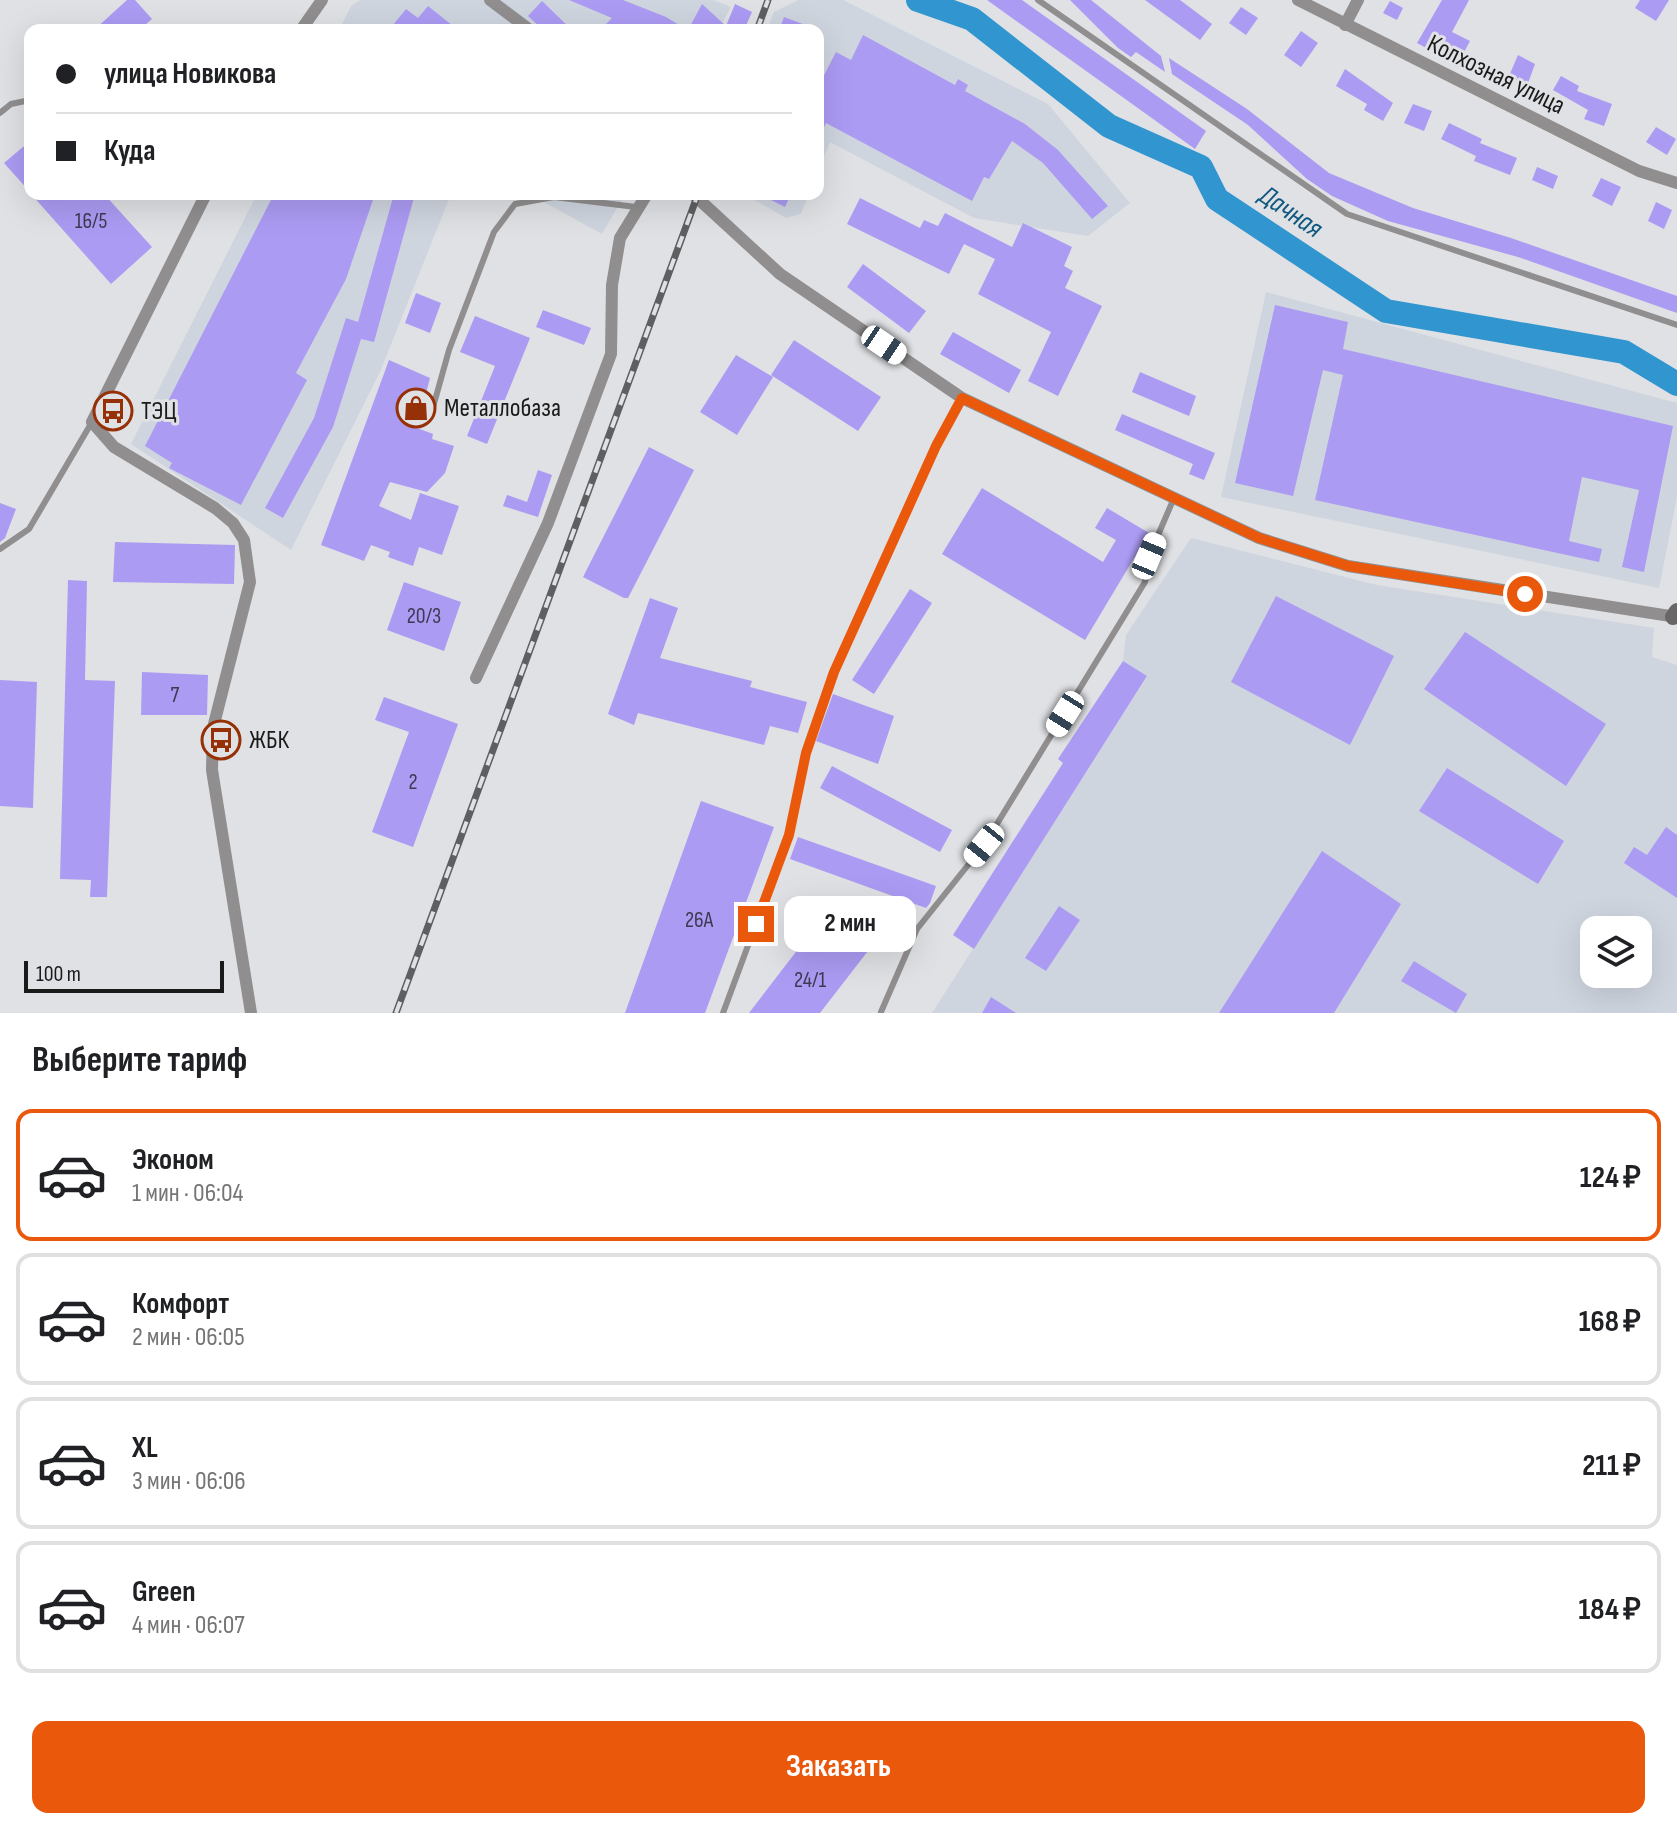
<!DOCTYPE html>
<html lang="ru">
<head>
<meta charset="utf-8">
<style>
	:root { --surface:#fff; --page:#f2f2f2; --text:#202124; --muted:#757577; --line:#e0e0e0; --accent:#ea580c }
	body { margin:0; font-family:"Sofia Sans Condensed",sans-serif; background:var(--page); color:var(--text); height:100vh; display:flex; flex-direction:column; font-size:30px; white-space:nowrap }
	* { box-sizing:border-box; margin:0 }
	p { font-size:26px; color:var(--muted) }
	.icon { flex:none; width:44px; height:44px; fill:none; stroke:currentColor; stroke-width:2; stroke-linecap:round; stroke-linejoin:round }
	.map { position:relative; height:1013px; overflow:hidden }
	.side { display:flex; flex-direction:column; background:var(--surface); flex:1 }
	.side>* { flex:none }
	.banner { position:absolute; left:24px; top:24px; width:800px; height:176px; border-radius:16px; box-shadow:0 8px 32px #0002; display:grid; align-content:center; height:176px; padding:0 32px; background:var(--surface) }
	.controls { position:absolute; left:1580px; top:916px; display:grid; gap:16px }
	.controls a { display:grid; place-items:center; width:72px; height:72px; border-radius:16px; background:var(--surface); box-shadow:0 8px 32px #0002; font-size:40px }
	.scale { position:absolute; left:24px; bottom:20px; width:200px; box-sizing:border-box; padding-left:8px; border:4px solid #1a1a1b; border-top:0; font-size:22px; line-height:28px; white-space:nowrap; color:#1a1a1b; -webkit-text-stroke:6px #dfe1e4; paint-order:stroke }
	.end { position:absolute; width:36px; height:36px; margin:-18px; border:10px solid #ea580c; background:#fff; box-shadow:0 0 0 4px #fff }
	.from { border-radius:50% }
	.bubble { position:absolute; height:56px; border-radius:16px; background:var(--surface); box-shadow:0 8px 32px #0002; font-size:26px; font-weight:700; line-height:56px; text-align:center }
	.car { position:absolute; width:24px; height:48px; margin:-24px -12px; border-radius:10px; box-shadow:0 0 6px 2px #0007; background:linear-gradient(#fff 24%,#345 0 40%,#fff 0 76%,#345 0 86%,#fff 0) }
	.banner b { display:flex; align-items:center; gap:28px; height:76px; font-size:30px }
	.banner b+b { border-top:2px solid var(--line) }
	.banner i { width:20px; height:20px; background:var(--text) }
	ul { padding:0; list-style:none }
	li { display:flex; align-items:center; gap:24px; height:132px; margin:0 16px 12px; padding:0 16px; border:4px solid var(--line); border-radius:16px }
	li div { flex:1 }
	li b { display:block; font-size:30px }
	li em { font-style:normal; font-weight:700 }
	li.on { border-color:var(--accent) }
	li>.icon { width:72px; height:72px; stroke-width:1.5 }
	h2 { padding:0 32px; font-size:36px; line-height:96px }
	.primary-button { display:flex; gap:16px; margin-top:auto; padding:16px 32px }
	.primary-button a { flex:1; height:92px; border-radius:16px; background:var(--accent); color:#fff; font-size:32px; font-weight:700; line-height:92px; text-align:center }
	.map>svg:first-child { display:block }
</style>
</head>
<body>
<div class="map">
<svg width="1677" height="1013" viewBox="0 0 1677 1013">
	<rect width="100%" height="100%" fill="#dfe1e4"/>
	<path fill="#cfd5df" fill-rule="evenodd" d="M360 0H713L731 7 718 30H339L351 6Z
		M798 0H843L1048 104 1130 203 1088 236 974 218 830 142 818 171V30H767L774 12Z
		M257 194H451L380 372 291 550 131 444Z
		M529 194H625L602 234Z
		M744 194H809L801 214 786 218Z
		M1266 292 1677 403V497L1659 588 1221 497Z
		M1191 538 1377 585 1654 628 1652 657 1677 665V1013H932L1147 677 1123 661 1126 635ZM1594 930H1638V974H1594Z"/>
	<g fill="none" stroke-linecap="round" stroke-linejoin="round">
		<path stroke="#3195cf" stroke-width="24" d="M918 0 972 19 1109 126 1201 167 1217 199 1386 311 1624 352 1677 384"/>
	</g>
	<path fill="#ac9bf3" d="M127 0H135L152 19 139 30H94Z
		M569 0H623L666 17 687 30H600L612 18Z
		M987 0H1022L1206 131 1195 149Z
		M1070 0H1091L1161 56 1165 72 1136 52 1131 57 1118 48Z
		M1145 0H1180L1212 24 1200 40Z
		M1442 0H1469L1452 32 1470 41 1463 54 1434 39 1428 49 1417 43Z
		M1640 0H1669L1656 21 1635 8Z
		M542 1 572 30H543L528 16Z
		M1390 1 1403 8 1397 20 1383 13Z
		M702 4 726 26 735 4 752 12 744 30H688Z
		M428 6 458 30H399L393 25 406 9 418 18Z
		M1241 7 1258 18 1246 35 1229 23Z
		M784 17 816 29V30H779Z
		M1301 31 1318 43 1301 67 1284 55Z
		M863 35 955 85 958 79 968 85 965 91 1025 124 1058 150 1108 206 1092 219 1043 163 1012 141 989 179 984 177 972 201 826 123 818 140V87L836 52 851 60Z
		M1518 55 1535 64 1527 86 1509 76Z
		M1169 58 1247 109 1329 173 1413 208 1511 238 1677 296V313L1518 257 1388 221 1332 196 1307 179 1248 125 1172 74Z
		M1345 69 1393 103 1383 121 1364 110 1367 104 1336 86Z
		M1561 76 1579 86 1577 91 1612 104 1604 126 1584 119 1588 110 1553 90Z
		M1413 104 1432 111 1424 131 1404 123Z
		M1449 123 1482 139 1480 143 1517 158 1510 175 1474 161 1476 156 1441 139Z
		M1656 127 1676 139 1667 155 1646 142Z
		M30 141V192L4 163Z
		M1537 167 1558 176 1553 189 1532 180Z
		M1601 178 1621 187 1612 206 1592 196Z
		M31 194H104L152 247 111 284Z
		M274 194H375L346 279 296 373 307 380 241 505 169 468 172 463 145 446Z
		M394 194H415L374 342 361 339 333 427 283 518 265 508 314 418 346 318 358 322Z
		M759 194H791L785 207Z
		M860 198 920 228 924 220 938 226 945 213 1012 247 1023 223 1072 247 1064 266 1073 271 1065 288 1102 306 1058 396 1028 381 1051 332 978 294 995 259 964 244 949 274 847 224Z
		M1656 202 1672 210 1664 229 1648 221Z
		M863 264 926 311 909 333 847 287Z
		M416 293 441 303 430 333 405 323Z
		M1275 305 1348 322 1343 349 1673 426 1644 572 1622 567 1639 490 1582 477 1569 541 1602 549 1599 562 1315 500 1343 375 1323 370 1293 496 1235 483Z
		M543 310 591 328 584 345 536 327Z
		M475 316 530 338 487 444 467 436 495 366 460 352Z
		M953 332 1021 370 1009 393 940 354Z
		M794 340 881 397 858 431 771 375Z
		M736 355 773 377 737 435 700 412Z
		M389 360 430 378 417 428 433 434 432 439 454 446 445 473 427 492 390 482 379 506 411 520 420 493 459 506 442 555 419 547 413 566 388 557 390 552 371 545 364 561 321 545Z
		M1140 372 1196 396 1189 416 1132 392Z
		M1122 414 1215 453 1204 480 1189 474 1193 464 1115 430Z
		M649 447 694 470 628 598H624L583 577Z
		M538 470 552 475 538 517 503 506 507 495 527 502Z
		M982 488 1103 562 1116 540 1095 528 1107 508 1149 533 1085 640 942 554Z
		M0 503 16 509 5 538 0 542Z
		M115 542 235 545 234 584 113 582Z
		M68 580 87 581 85 680 115 681 107 897H90L91 880 60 879Z
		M404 582 461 602 444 651 387 630Z
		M910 589 932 603 874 694 852 680Z
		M1276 596 1394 656 1350 745 1231 682Z
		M650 598 678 608 660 658 752 681 750 687 807 702 798 733 770 726 764 745 638 713 634 725 608 714Z
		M1465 632 1606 724 1566 786 1424 689Z
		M1123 661 1147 676 974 949 953 935 1063 763 1058 759Z
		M142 672 208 675 207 715H141Z
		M0 680 37 682 33 808 0 806Z
		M833 694 894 716 878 764 816 741Z
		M384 697 458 724 413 847 372 832 409 732 375 720Z
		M832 766 952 830 940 852 820 788Z
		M1447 768 1564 841 1538 884 1419 811Z
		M701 801 774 827 705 1013H625Z
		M1666 827 1677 835V898L1624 863 1634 847 1647 855Z
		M798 837 936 886 930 903 926 908 790 859Z
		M1322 851 1401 904 1334 1013H1219Z
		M1059 906 1080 920 1046 971 1025 958Z
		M825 914 871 947 820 1013H749Z
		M1414 961 1467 994 1456 1013 1401 981Z
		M991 997 1016 1013H982Z"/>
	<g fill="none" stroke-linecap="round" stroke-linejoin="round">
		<path stroke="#908e8e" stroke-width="6" d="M1038 0 1347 214 1677 325
			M0 113 11 104 30 100
			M432 411 449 350 494 232 515 204 554 197 636 207 638 204
			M0 549 29 529 92 422
			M881 1012 917 929 984 845 1145 582 1149 556 1174 498
			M723 1013 789 835 806 753 834 672 936 446 962 398"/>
		<path stroke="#908e8e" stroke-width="12" d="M490 0 530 30
			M1298 0 1639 171 1677 183
			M1345 25 1358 0
			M301 30 322 0
			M206 194 92 422 114 447 215 508 233 523 244 540 250 582 213 728 212 770 251 1013
			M693 194 780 274 962 398 1259 538 1348 566 1677 617
			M476 678 548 523 611 354 612 285 620 238 647 194"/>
		<path stroke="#696667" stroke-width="16" d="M1673 617 1677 611"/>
		<defs>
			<path id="rail" d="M757 30 768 0
				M396 1013 698 194"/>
		</defs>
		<use href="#rail" stroke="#5f5f61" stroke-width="7"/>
		<use href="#rail" stroke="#dfe1e4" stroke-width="4" stroke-dasharray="12" stroke-linecap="butt"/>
	</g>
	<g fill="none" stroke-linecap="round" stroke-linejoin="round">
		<path stroke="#ea580c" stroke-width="10" d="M756 924 789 835 806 753 834 672 936 446 962 398 1259 538 1348 566 1525 594"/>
	</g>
	<defs>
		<symbol id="shop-ring" viewBox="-11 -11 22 22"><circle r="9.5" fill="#dfe1e4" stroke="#963007" stroke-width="1.5"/><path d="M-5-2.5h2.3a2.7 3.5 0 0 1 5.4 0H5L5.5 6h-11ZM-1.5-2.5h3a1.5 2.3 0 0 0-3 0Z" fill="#963007"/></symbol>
		<symbol id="bus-ring" viewBox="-11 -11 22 22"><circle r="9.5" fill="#dfe1e4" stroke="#963007" stroke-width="1.5"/><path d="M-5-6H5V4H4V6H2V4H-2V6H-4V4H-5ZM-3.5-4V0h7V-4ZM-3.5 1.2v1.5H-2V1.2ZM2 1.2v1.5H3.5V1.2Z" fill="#963007"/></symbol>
	</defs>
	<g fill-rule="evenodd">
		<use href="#shop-ring" x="394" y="386" width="44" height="44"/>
		<use href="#bus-ring" x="91" y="389" width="44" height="44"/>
		<use href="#bus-ring" x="199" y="718" width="44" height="44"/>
	</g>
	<g text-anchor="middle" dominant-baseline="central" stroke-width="6" stroke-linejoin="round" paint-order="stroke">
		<g font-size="22" fill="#3e3a51">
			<text x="91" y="221">16/5</text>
			<text x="424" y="616">20/3</text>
			<text x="175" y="695">7</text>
			<text x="413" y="782">2</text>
			<text x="699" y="920">26А</text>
			<text x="810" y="980">24/1</text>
		</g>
		<g font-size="26" fill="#1a1a1b" stroke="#dfe1e4">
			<text transform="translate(1496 75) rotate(26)">Колхозная улица</text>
		</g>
		<g font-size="26" fill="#1a1a1b" stroke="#dfe1e4" text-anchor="start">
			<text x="444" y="408">Металлобаза</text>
			<text x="141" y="411">ТЭЦ</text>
			<text x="249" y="740">ЖБК</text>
		</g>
		<g font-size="28" font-style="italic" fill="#0e587f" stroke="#dfe1e4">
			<text transform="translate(1291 212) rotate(34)">Дачная</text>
		</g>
	</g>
</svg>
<div class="controls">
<a><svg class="icon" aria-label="layers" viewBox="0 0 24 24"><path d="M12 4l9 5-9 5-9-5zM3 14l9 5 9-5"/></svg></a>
</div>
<div class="scale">100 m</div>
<i class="end from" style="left:1525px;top:594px"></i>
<i class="end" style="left:756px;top:924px"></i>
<div class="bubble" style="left:784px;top:896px;width:132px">2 мин</div>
<i class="car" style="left:884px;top:345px;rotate:124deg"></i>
<i class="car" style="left:1149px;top:556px;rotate:23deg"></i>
<i class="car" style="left:1065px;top:714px;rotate:212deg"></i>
<i class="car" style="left:984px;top:845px;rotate:219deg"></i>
<div class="banner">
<b><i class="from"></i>улица Новикова</b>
<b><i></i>Куда</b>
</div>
</div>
<section class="side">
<h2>Выберите тариф</h2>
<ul>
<li class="on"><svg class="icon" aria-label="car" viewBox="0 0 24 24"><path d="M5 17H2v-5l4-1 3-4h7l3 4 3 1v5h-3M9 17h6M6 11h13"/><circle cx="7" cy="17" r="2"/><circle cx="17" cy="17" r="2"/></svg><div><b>Эконом</b><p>1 мин · 06:04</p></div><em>124 ₽</em></li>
<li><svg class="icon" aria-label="car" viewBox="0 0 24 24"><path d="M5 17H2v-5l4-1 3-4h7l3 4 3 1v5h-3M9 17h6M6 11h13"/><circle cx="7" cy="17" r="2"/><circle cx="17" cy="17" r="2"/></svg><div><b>Комфорт</b><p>2 мин · 06:05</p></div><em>168 ₽</em></li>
<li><svg class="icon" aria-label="car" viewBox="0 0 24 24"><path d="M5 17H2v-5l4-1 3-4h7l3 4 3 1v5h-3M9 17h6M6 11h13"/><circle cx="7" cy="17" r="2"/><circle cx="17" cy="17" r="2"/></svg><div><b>XL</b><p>3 мин · 06:06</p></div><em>211 ₽</em></li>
<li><svg class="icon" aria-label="car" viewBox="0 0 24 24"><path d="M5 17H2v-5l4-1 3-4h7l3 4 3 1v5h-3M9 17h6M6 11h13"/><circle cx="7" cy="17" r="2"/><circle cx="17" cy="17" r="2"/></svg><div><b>Green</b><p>4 мин · 06:07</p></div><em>184 ₽</em></li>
</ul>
<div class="primary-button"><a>Заказать</a></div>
</section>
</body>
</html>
